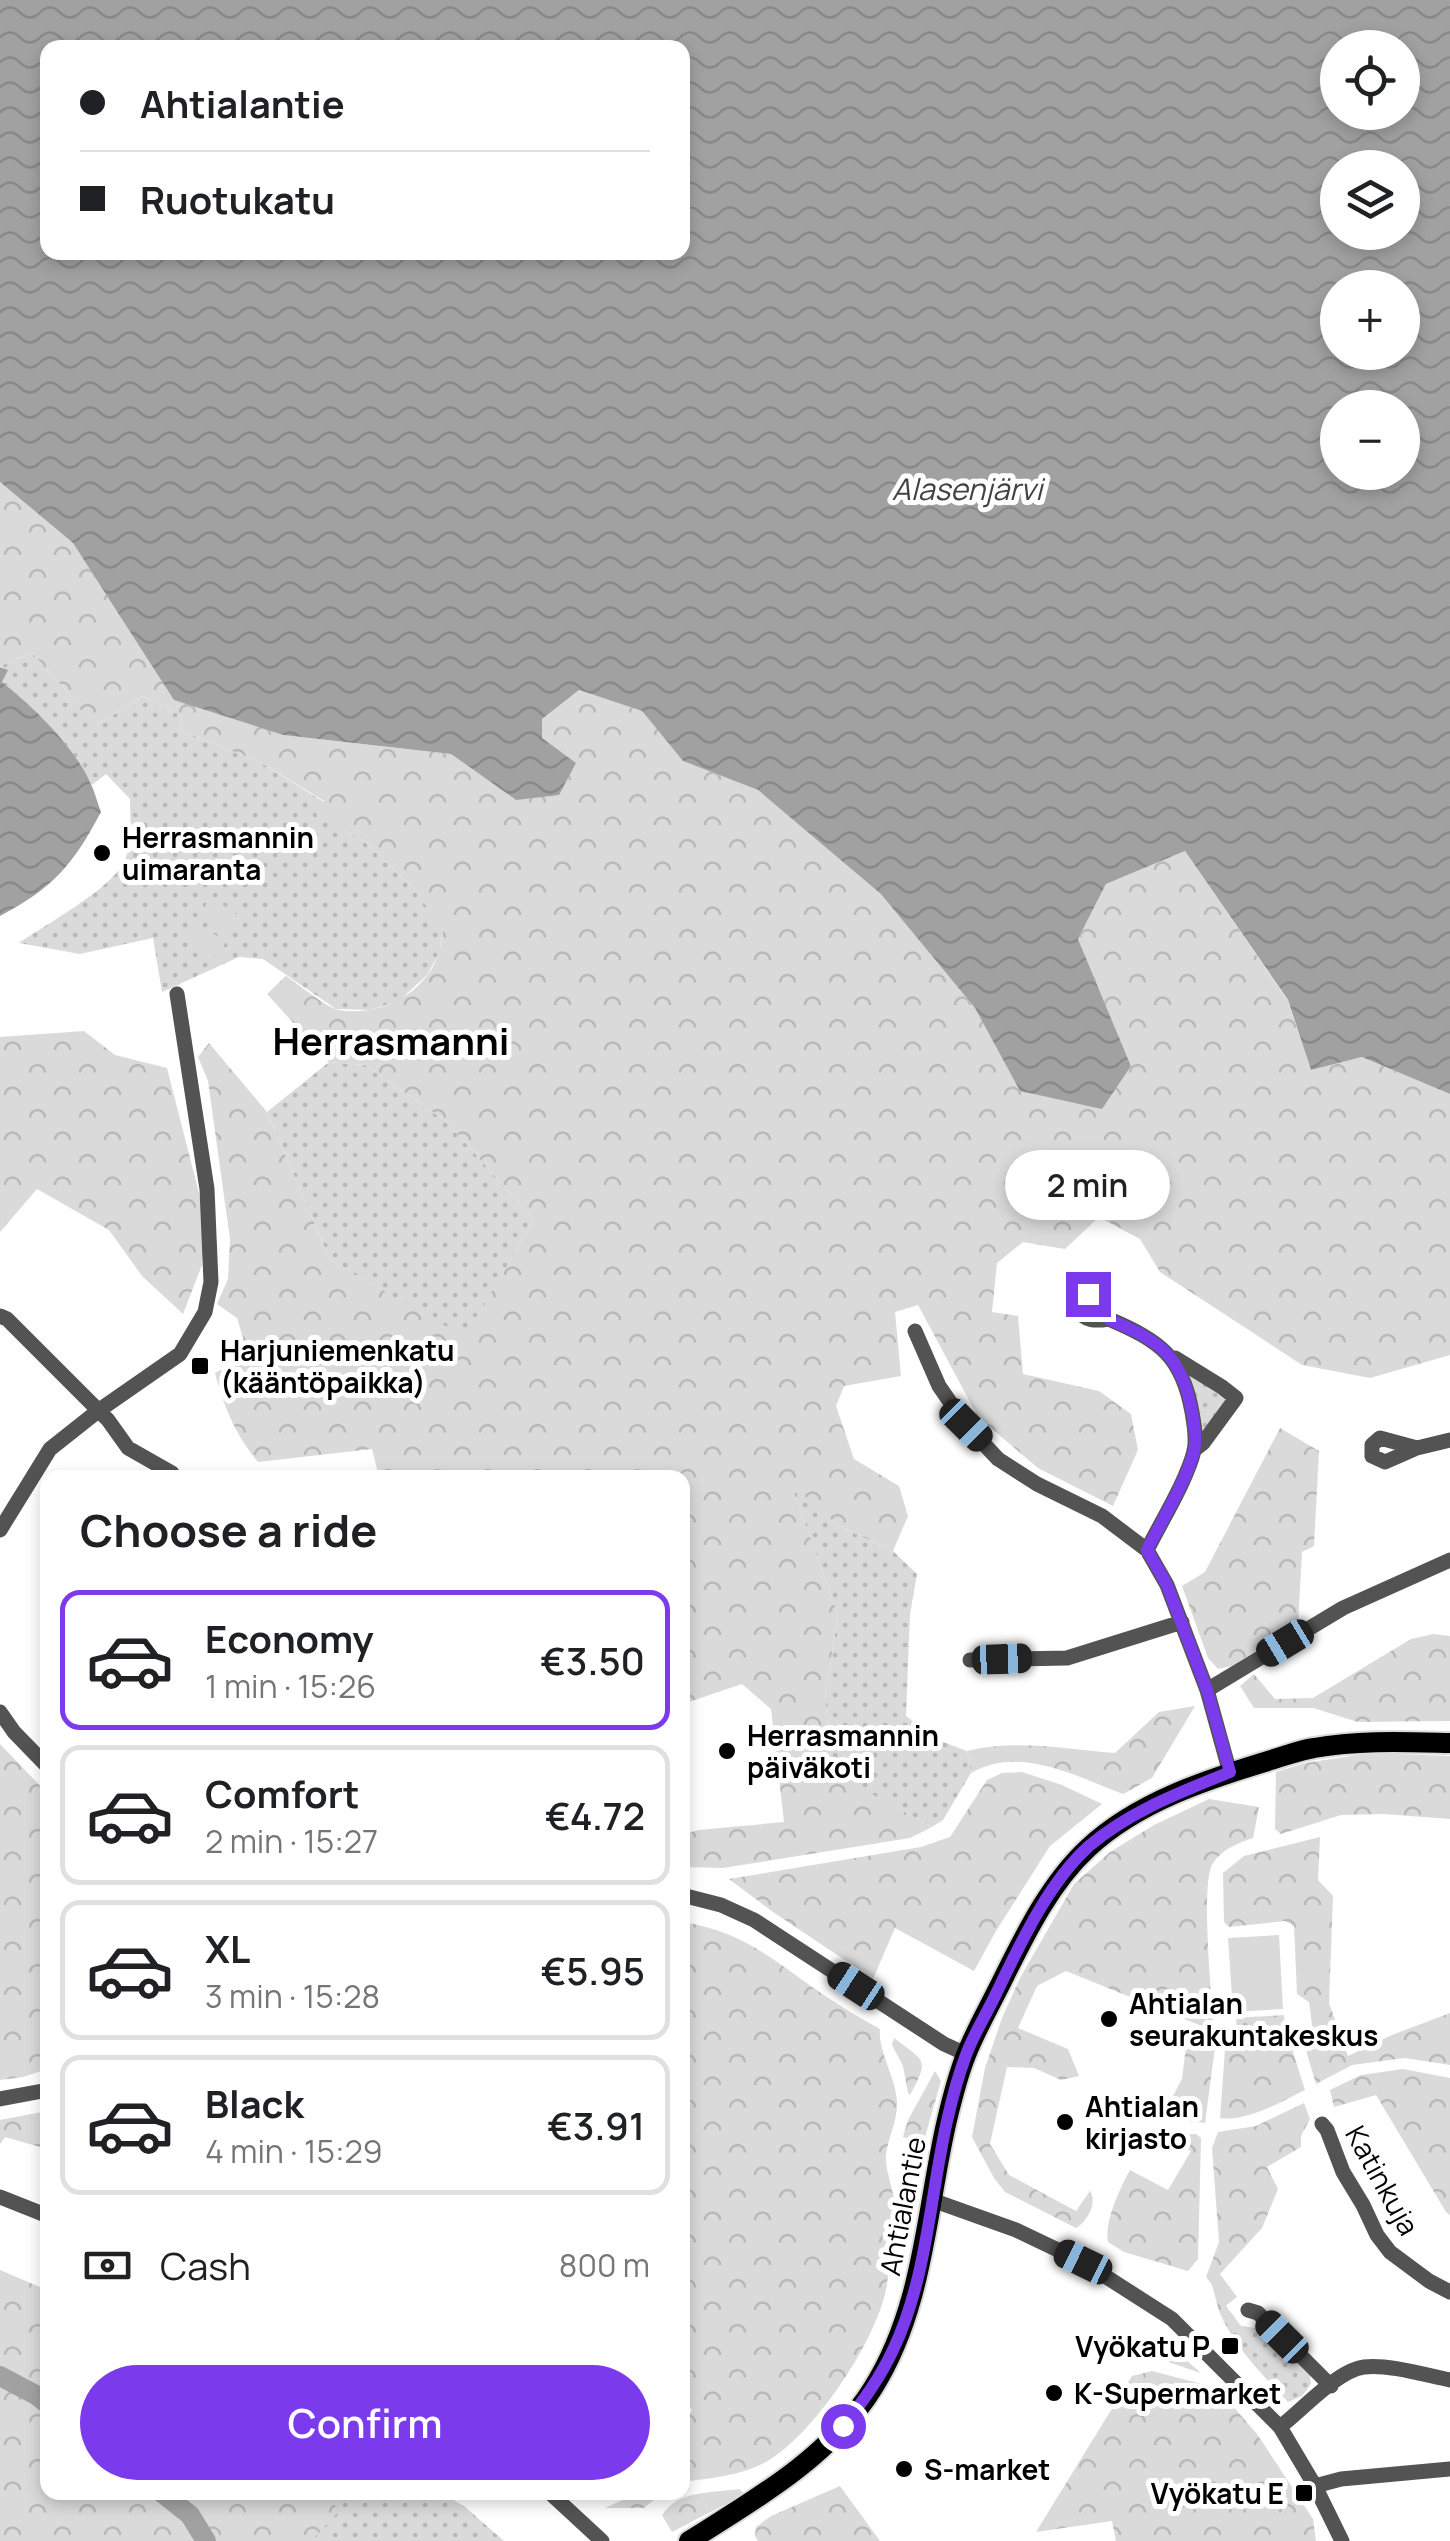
<!DOCTYPE html>
<html lang="en">
<head>
<meta charset="utf-8">
<style>
	:root { --surface:#fff; --page:#f6f6f6; --text:#202124; --muted:#757577; --line:#e0e0e0; --accent:#7c3aed }
	body { margin:0; font-family:Manrope,sans-serif; background:var(--page); color:var(--text); height:100vh; display:flex; flex-direction:column; font-size:38px; white-space:nowrap }
	* { box-sizing:border-box; margin:0 }
	p { font-size:32px; color:var(--muted) }
	.icon { flex:none; width:55px; height:55px; fill:none; stroke:currentColor; stroke-width:2; stroke-linecap:round; stroke-linejoin:round }
	.map { position:relative; flex:1; overflow:hidden }
	.side { position:absolute; left:40px; top:1470px; width:650px; height:1030px; display:flex; flex-direction:column; background:var(--surface); border-radius:20px; box-shadow:0 5px 15px #0003 }
	.side>* { flex:none }
	.hud { position:absolute; left:40px; top:40px; width:650px; height:220px; border-radius:20px; box-shadow:0 5px 15px #0003; display:grid; align-content:center; height:220px; padding:0 40px; background:var(--surface) }
	.controls { position:absolute; left:1320px; top:30px; display:grid; gap:20px }
	.controls a { display:grid; place-items:center; width:100px; height:100px; border-radius:50%; background:var(--surface); box-shadow:0 5px 15px #0003; font-size:50px }
	.end { position:absolute; width:45px; height:45px; margin:-22px; border:12px solid #7c3aed; background:#fff; box-shadow:0 0 0 5px #fff }
	.from { border-radius:50% }
	.bubble { position:absolute; height:70px; border-radius:35px; background:var(--surface); box-shadow:0 5px 15px #0003; font-size:32px; font-weight:600; line-height:70px; text-align:center }
	.car { position:absolute; width:30px; height:60px; margin:-30px -15px; border-radius:12px; box-shadow:0 0 8px 2px #0007; background:linear-gradient(#222 24%,#8ab4d8 0 40%,#222 0 76%,#8ab4d8 0 86%,#222 0) }
	.hud b { display:flex; align-items:center; gap:35px; height:95px; font-size:38px }
	.hud b+b { border-top:2px solid var(--line) }
	.hud i { width:25px; height:25px; background:var(--text) }
	ul { padding:0; list-style:none }
	li { display:flex; align-items:center; gap:30px; height:140px; margin:0 20px 15px; padding:0 20px; border:5px solid var(--line); border-radius:20px }
	li div { flex:1 }
	li b { display:block; font-size:38px }
	li em { font-style:normal; font-weight:600 }
	li.on { border-color:var(--accent) }
	li>.icon { width:90px; height:90px; stroke-width:1.5 }
	h2 { padding:0 40px; font-size:45px; line-height:120px }
	.pay { display:flex; align-items:center; gap:25px; height:110px; padding:0 40px; font-size:38px }
	.pay p { margin-inline-start:auto }
	.action { display:flex; gap:20px; margin-top:auto; padding:20px 40px }
	.action a { flex:1; height:115px; border-radius:60px; background:var(--accent); color:#fff; font-size:40px; font-weight:600; line-height:115px; text-align:center }
	.map>svg:first-child { display:block }
</style>
</head>
<body>
<div class="map">
<svg width="1450" height="2541" viewBox="0 0 1450 2541">
	<defs>
		<pattern id="green-dots" width="8" height="8" patternUnits="userSpaceOnUse" patternTransform="scale(2.5)"><rect width="8" height="8" fill="#dadada"/><path d="M2 2h.1M6 6h.1" fill="none" stroke="#b9b9b9" stroke-width="1.8" stroke-linecap="round"/></pattern>
		<pattern id="forest-crowns" width="20" height="18" patternUnits="userSpaceOnUse" patternTransform="scale(2.5)"><rect width="20" height="18" fill="#dadada"/><path d="M2 6a3 3 0 1 1 6 0M12 15a3 3 0 1 1 6 0" fill="none" stroke="#b9b9b9"/></pattern>
		<pattern id="water-waves" width="16" height="10" patternUnits="userSpaceOnUse" patternTransform="scale(2.5)"><rect width="16" height="10" fill="#a1a1a1"/><path d="M0 5q4-4 8 0t8 0" fill="none" stroke="#898989"/></pattern>
	</defs>
	<rect width="100%" height="100%" fill="#fff"/>
	<path fill="url(#green-dots)" d="M32 653 72 697 91 722 104 721 143 696 182 716 180 730 260 762 324 802 317 815 365 842 410 884 443 928 439 954 427 975 399 1001 369 1010 336 1009 263 959 239 957 162 992 153 938 80 954 19 943C45 925 111 889 124 862 133 844 130 818 130 799L106 774 92 785C70 745 38 710 2 682L7 670 0 666Z
		M329 1062 365 1065 447 1122 534 1220 465 1338 330 1260 267 1112Z
		M1189 1373 1221 1391 1226 1400 1200 1435 1198 1410Z
		M790 1482 839 1526 893 1551 917 1574 910 1614 906 1716 938 1740 967 1751 971 1773 943 1820 932 1827 833 1774 825 1698 838 1615Z
		M1284 2015 1285 2026 1279 2030 1280 2043 1250 2046 1248 2034H1237L1236 2018Z
		M1226 2306 1241 2326 1263 2329 1310 2373 1311 2384 1302 2396 1288 2402C1262 2374 1234 2347 1219 2311Z
		M440 2492 464 2506 504 2541H315L313 2538 339 2510 322 2493Z"/>
	<path fill="url(#forest-crowns)" d="M0 482 73 543 175 700 283 735 451 754 516 800 542 738V719L579 690 642 711 683 761 758 790 882 894 975 1008 1021 1091 1131 1066 1078 939 1106 884 1185 851 1288 1001 1311 1070 1362 1057 1450 1094V1355L1370 1378 1302 1365 1160 1272 1140 1239 1099 1217 1065 1249 1023 1242 997 1263 992 1312 1018 1316 1023 1374 1099 1391 1131 1414 1138 1450 1113 1506 1038 1468 978 1417 918 1305 895 1312 901 1376 844 1386 836 1406 854 1459 899 1486 908 1516 893 1551 839 1526 791 1484 838 1615 825 1698 833 1773 932 1827 910 1838 723 1868 683 1867V1834L699 1830 784 1822 771 1709 742 1684 683 1704 682 1478 379 1477 372 1449 258 1462C235 1434 224 1407 215 1373L239 1361 243 1338 237 1318 217 1304 228 1279 230 1239 208 1081 198 1057 209 1043 267 1112 330 1260 465 1337 534 1220 447 1122 365 1065 329 1062 267 994 286 976C300 985 325 1007 339 1010 380 1017 427 993 439 952 441 945 442 936 443 929L410 884 365 842 316 815 324 801 260 762 180 730 182 716 143 696 104 721 90 723 72 697 32 653 0 666Z
		M84 1031 115 1055 167 1068 200 1197 205 1235 202 1265 183 1314 142 1276 109 1230 37 1189 0 1232V1037Z
		M1280 1428 1319 1451 1314 1546 1302 1552 1298 1625 1232 1666 1218 1669 1208 1658 1182 1586 1205 1572Z
		M1433 1634 1450 1636V1721L1358 1722 1313 1708H1254L1240 1686 1254 1674 1275 1699 1313 1698 1411 1639Z
		M1195 1706 1152 1778 1123 1794C1075 1776 1020 1745 971 1773L967 1751C1015 1739 1066 1749 1115 1753L1159 1712Z
		M0 1744 48 1794 47 2069 23 2077 0 2080Z
		M1371 1753 1450 1756V1819L1384 1814 1341 1815 1281 1834 1275 1829 1276 1772 1305 1763Z
		M1022 1772 1062 1785 1102 1804 1050 1846 996 1931 974 1971 895 1928 873 1979 773 1912 729 1879 921 1847 950 1837 987 1780 1002 1773Z
		M1209 1799 1259 1807 1253 1838C1238 1843 1222 1849 1213 1863 1200 1882 1212 2001 1214 2031L1066 1971 1037 1986 1018 2028 1068 2049 1079 2076 1061 2080 1034 2068 1007 2067 990 2144 1009 2175 1076 2211 1090 2191C1098 2203 1087 2222 1076 2228L1005 2192 994 2178 972 2137 985 2068 1002 2018 1020 1978 1074 1884 1110 1852 1154 1825Z
		M1320 1837 1318 1880 1333 1896 1329 2003 1348 2056 1392 2035 1450 2013V2065L1405 2058 1352 2065 1316 2084 1304 2044 1312 2025 1309 2002 1297 1994 1294 1926 1285 1921 1229 1927 1224 1922 1223 1873 1244 1856Z
		M683 1922C750 1933 779 1966 833 2001 848 2011 864 2020 880 2029 878 2052 896 2077 897 2102 898 2120 888 2137 886 2155 885 2169 892 2185 894 2200 896 2222 890 2261 887 2284 879 2338 813 2437 764 2463 739 2476 710 2478 683 2482V2425L692 2410 682 2397Z
		M894 2038C925 2062 930 2058 910 2095L908 2093 903 2066 892 2045Z
		M1187 2038 1215 2047 1205 2123 1161 2118 1182 2079Z
		M1292 2049 1305 2090C1280 2102 1248 2122 1220 2118L1225 2050Z
		M1403 2069 1450 2078V2215L1446 2212 1376 2095 1334 2107 1330 2090 1361 2075Z
		M935 2071 941 2081 923 2144 903 2137 908 2120Z
		M1304 2103 1310 2119 1301 2136V2147L1267 2167 1278 2189 1262 2228 1220 2274 1237 2297 1219 2311 1212 2285 1206 2277 1219 2242 1212 2148 1218 2132 1256 2126Z
		M47 2111V2149L5 2137 0 2144V2120Z
		M1196 2134 1201 2138 1198 2259 1188 2271 1124 2252 1108 2242C1104 2222 1120 2188 1130 2170L1168 2190 1191 2151 1161 2135Z
		M902 2151 922 2161 913 2200C904 2189 899 2165 902 2151Z
		M0 2270 47 2290 48 2492 322 2493 340 2510 314 2538 315 2541H0Z
		M1161 2338 1201 2373 1150 2356Z
		M1152 2371 1217 2388 1257 2434 1313 2519 1316 2541H1116L1112 2521 1036 2532 1132 2376Z
		M840 2486 880 2541H758L755 2536 756 2527 771 2516Z
		M739 2489 745 2494 672 2532 662 2515C678 2490 712 2493 739 2489Z
		M638 2493H662L644 2508H605Z"/>
	<path fill="#dadada" d="M211 897 242 918 231 935 200 914Z
		M197 923 226 942 216 958 187 939Z
		M1279 1935 1283 2009 1233 2012 1228 1938Z"/>
	<path fill="url(#water-waves)" fill-rule="evenodd" d="M0 0H1450V1094L1362 1057 1311 1070 1288 1000 1185 851 1106 884 1078 939 1131 1066 1102 1109 1020 1091 975 1008 881 894 758 790 683 761 642 711 579 690 542 719V738L576 763 559 795 516 800 451 754 283 735 174 700 73 543 0 482ZM48 48H682V252H48ZM1338 48H1402V112H1338ZM1338 168H1402V232H1338ZM1338 288H1402V352H1338ZM1338 408H1402V472H1338Z
		M0 667 8 670 2 682C33 706 74 747 90 782 95 792 97 802 101 812 73 865 53 888 0 916Z"/>
	<g fill="none" stroke-linecap="round" stroke-linejoin="round">
		<path stroke="#a1a1a1" stroke-width="20" d="M0 2376 36 2395 48 2404
			M161 2492 190 2515 206 2541"/>
		<defs>
			<path id="major" d="M689 2541C756 2499 830 2457 873 2388 924 2307 926 2210 947 2120 952 2099 958 2075 966 2055 975 2032 988 2009 999 1987 1023 1939 1048 1885 1088 1848 1137 1802 1208 1779 1271 1760 1285 1756 1300 1750 1314 1748 1359 1740 1405 1742 1450 1743"/>
		</defs>
		<use href="#major" stroke="#dbdbdb" stroke-width="24"/>
		<path stroke="#535353" stroke-width="15" d="M0 1316 7 1319 108 1420 128 1448 172 1473 174 1478
			M1109 1319C1096 1321 1085 1322 1077 1309L1081 1299 1089 1294C1103 1297 1105 1306 1109 1319 1160 1341 1182 1356 1192 1412 1194 1424 1197 1439 1194 1451 1187 1480 1161 1522 1147 1550
			M915 1331 939 1386 966 1425 998 1459 1037 1484 1102 1516 1147 1550 1167 1585 1207 1690 1230 1773
			M1175 1358 1222 1387 1236 1398 1203 1443 1194 1450
			M1417 1448 1380 1438 1372 1445V1456L1385 1462 1417 1448 1450 1440
			M0 1530 50 1449 98 1411 180 1354 205 1312 211 1282 207 1189 177 994
			M970 1660 1067 1658 1182 1622
			M1207 1690 1343 1608 1450 1560
			M0 1712 14 1732 48 1767
			M682 1895 721 1905 754 1920 944 2044 966 2054
			M0 2099 48 2090
			M1322 2124 1327 2130 1343 2172 1363 2205 1377 2235 1390 2252 1429 2281 1450 2292
			M0 2197 48 2216
			M932 2200 1016 2230 1083 2262 1172 2319 1280 2427 1315 2486 1342 2541
			M1248 2310 1258 2313 1331 2386
			M1280 2427C1301 2411 1338 2370 1364 2367 1389 2364 1425 2375 1450 2380
			M1315 2486 1341 2479 1450 2469
			M549 2492 602 2541"/>
		<use href="#major" stroke="#000" stroke-width="20"/>
	</g>
	<g fill="none" stroke-linecap="round" stroke-linejoin="round">
		<path stroke="#7c3aed" stroke-width="12" d="M843 2426C863 2402 880 2378 893 2350 927 2279 930 2196 947 2121 952 2099 958 2076 966 2055 973 2036 984 2018 993 2000 1018 1949 1046 1885 1089 1846 1130 1811 1181 1792 1230 1772L1207 1690 1167 1585 1147 1550C1161 1522 1187 1480 1194 1451 1197 1439 1194 1424 1192 1412 1182 1356 1160 1341 1110 1320 1105 1306 1103 1297 1088 1294"/>
	</g>
	<g fill="#000" stroke="#fff" stroke-width="4">
		<circle cx="102" cy="853" r="10"/>
		<rect x="190" y="1356" width="20" height="20" rx="5"/>
		<circle cx="727" cy="1751" r="10"/>
		<circle cx="1109" cy="2019" r="10"/>
		<circle cx="1065" cy="2122" r="10"/>
		<rect x="1220" y="2336" width="20" height="20" rx="5"/>
		<circle cx="1054" cy="2393" r="10"/>
		<circle cx="904" cy="2469" r="10"/>
		<rect x="1294" y="2483" width="20" height="20" rx="5"/>
	</g>
	<g text-anchor="middle" dominant-baseline="central" stroke-width="10" stroke-linejoin="round" paint-order="stroke">
		<g font-size="28" font-weight="bold" fill="#000" stroke="#fff" text-anchor="start">
			<text x="122" y="837">Herrasmannin<tspan x="122" dy="32">uimaranta</tspan></text>
			<text x="220" y="1350">Harjuniemenkatu<tspan x="220" dy="32">(kääntöpaikka)</tspan></text>
			<text x="747" y="1735">Herrasmannin<tspan x="747" dy="32">päiväkoti</tspan></text>
			<text x="1129" y="2003">Ahtialan<tspan x="1129" dy="32">seurakuntakeskus</tspan></text>
			<text x="1085" y="2106">Ahtialan<tspan x="1085" dy="32">kirjasto</tspan></text>
			<text x="1210" y="2346" text-anchor="end">Vyökatu P</text>
			<text x="1074" y="2393">K-Supermarket</text>
			<text x="924" y="2469">S-market</text>
			<text x="1284" y="2493" text-anchor="end">Vyökatu E</text>
		</g>
		<g font-size="28" fill="#000" stroke="#fff">
			<text transform="translate(1383 2180) rotate(61)">Katinkuja</text>
			<text transform="translate(902 2206) rotate(-79)">Ahtialantie</text>
		</g>
		<g font-size="30" font-style="italic" fill="#424242" stroke="#fff">
			<text x="967" y="488">Alasenjärvi</text>
		</g>
		<g font-size="38" font-weight="bold" fill="#000" stroke="#fff">
			<text x="391" y="1040">Herrasmanni</text>
		</g>
	</g>
</svg>
<div class="controls">
<a><svg class="icon" aria-label="locate" viewBox="0 0 24 24"><circle cx="12" cy="12" r="6"/><path d="M12 2v4M12 18v4M2 12h4M18 12h4"/></svg></a>
<a><svg class="icon" aria-label="layers" viewBox="0 0 24 24"><path d="M12 4l9 5-9 5-9-5zM3 14l9 5 9-5"/></svg></a>
<a>+</a>
<a>−</a>
</div>
<i class="end from" style="left:843px;top:2426px"></i>
<i class="end" style="left:1088px;top:1294px"></i>
<div class="bubble" style="left:1005px;top:1150px;width:165px">2 min</div>
<i class="car" style="left:966px;top:1425px;rotate:135deg"></i>
<i class="car" style="left:1285px;top:1643px;rotate:239deg"></i>
<i class="car" style="left:1002px;top:1659px;rotate:88deg"></i>
<i class="car" style="left:856px;top:1986px;rotate:303deg"></i>
<i class="car" style="left:1083px;top:2262px;rotate:296deg"></i>
<i class="car" style="left:1282px;top:2337px;rotate:315deg"></i>
<div class="hud">
<b><i class="from"></i>Ahtialantie</b>
<b><i></i>Ruotukatu</b>
</div>
<section class="side">
<h2>Choose a ride</h2>
<ul>
<li class="on"><svg class="icon" aria-label="car" viewBox="0 0 24 24"><path d="M5 17H2v-5l4-1 3-4h7l3 4 3 1v5h-3M9 17h6M6 11h13"/><circle cx="7" cy="17" r="2"/><circle cx="17" cy="17" r="2"/></svg><div><b>Economy</b><p>1 min · 15:26</p></div><em>€3.50</em></li>
<li><svg class="icon" aria-label="car" viewBox="0 0 24 24"><path d="M5 17H2v-5l4-1 3-4h7l3 4 3 1v5h-3M9 17h6M6 11h13"/><circle cx="7" cy="17" r="2"/><circle cx="17" cy="17" r="2"/></svg><div><b>Comfort</b><p>2 min · 15:27</p></div><em>€4.72</em></li>
<li><svg class="icon" aria-label="car" viewBox="0 0 24 24"><path d="M5 17H2v-5l4-1 3-4h7l3 4 3 1v5h-3M9 17h6M6 11h13"/><circle cx="7" cy="17" r="2"/><circle cx="17" cy="17" r="2"/></svg><div><b>XL</b><p>3 min · 15:28</p></div><em>€5.95</em></li>
<li><svg class="icon" aria-label="car" viewBox="0 0 24 24"><path d="M5 17H2v-5l4-1 3-4h7l3 4 3 1v5h-3M9 17h6M6 11h13"/><circle cx="7" cy="17" r="2"/><circle cx="17" cy="17" r="2"/></svg><div><b>Black</b><p>4 min · 15:29</p></div><em>€3.91</em></li>
</ul>
<div class="pay"><svg class="icon" aria-label="cash" viewBox="0 0 24 24"><path d="M3 7h18v10H3z"/><circle cx="12" cy="12" r="2"/></svg>Cash<p>800 m</p></div>
<div class="action"><a>Confirm</a></div>
</section>
</div>
</body>
</html>
